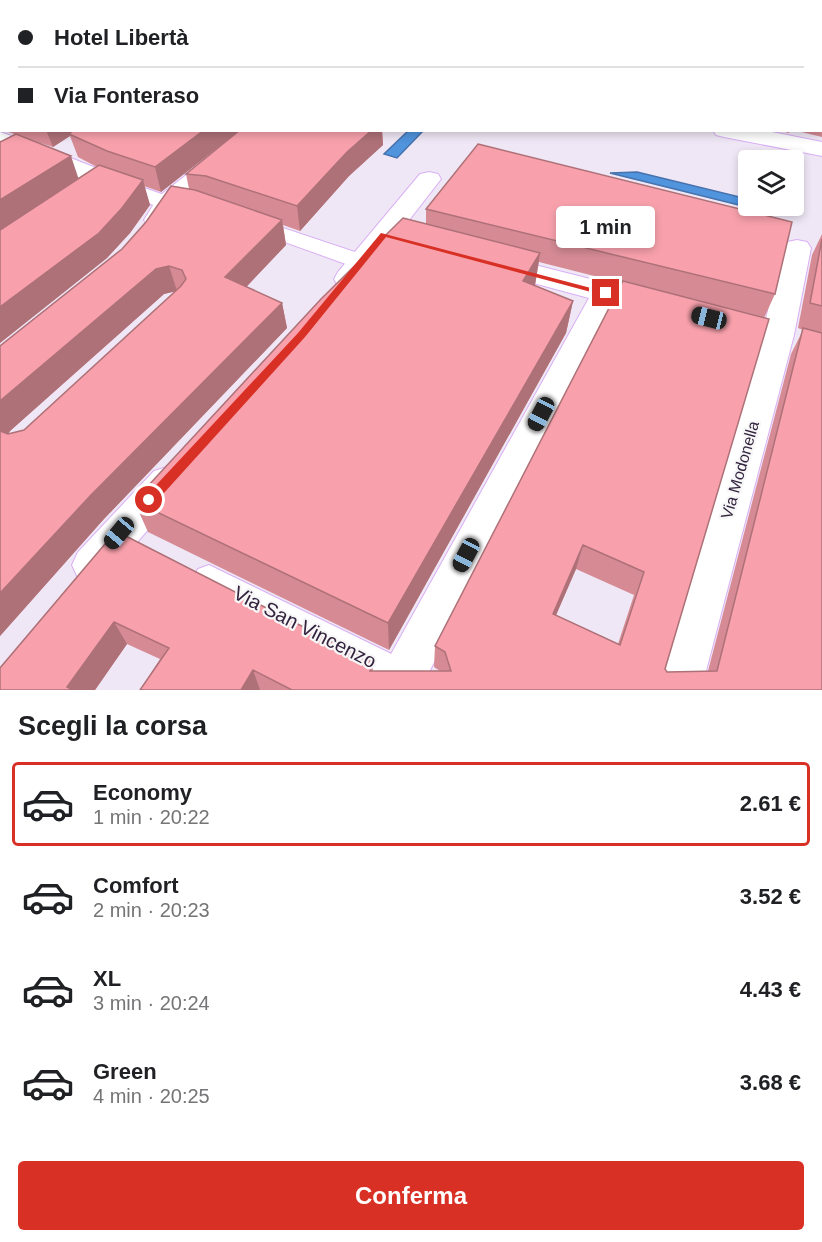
<!DOCTYPE html>
<html lang="it">
<head>
<meta charset="utf-8">
<style>
	:root { --surface:#fff; --page:#f2f2f2; --text:#202124; --muted:#757577; --line:#e0e0e0; --accent:#d93025 }
	body { margin:0; font-family:Arial,sans-serif; background:var(--page); color:var(--text); height:100vh; display:flex; flex-direction:column; font-size:22px; white-space:nowrap }
	* { box-sizing:border-box; margin:0 }
	p { font-size:20px; color:var(--muted) }
	.icon { flex:none; width:33px; height:33px; fill:none; stroke:currentColor; stroke-width:2; stroke-linecap:round; stroke-linejoin:round }
	.map { position:relative; height:690px; overflow:hidden }
	.side { display:flex; flex-direction:column; background:var(--surface); flex:1 }
	.side>* { flex:none }
	.banner { position:absolute; left:0px; top:0px; width:822px; height:132px; box-shadow:0 3px 9px #0003; display:grid; align-content:center; height:132px; padding:0 18px; background:var(--surface) }
	.buttons { position:absolute; left:738px; top:150px; display:grid; gap:12px }
	.buttons a { display:grid; place-items:center; width:66px; height:66px; border-radius:6px; background:var(--surface); box-shadow:0 3px 9px #0003; font-size:30px }
	.end { position:absolute; width:27px; height:27px; margin:-14px; border:8px solid #d93025; background:#fff; box-shadow:0 0 0 3px #fff }
	.from { border-radius:50% }
	.bubble { position:absolute; height:42px; border-radius:6px; background:var(--surface); box-shadow:0 3px 9px #0003; font-size:20px; font-weight:700; line-height:42px; text-align:center }
	.car { position:absolute; width:18px; height:36px; margin:-18px -9px; border-radius:8px; box-shadow:0 0 4px 2px #0007; background:linear-gradient(#222 24%,#8ab4d8 0 40%,#222 0 76%,#8ab4d8 0 86%,#222 0) }
	.banner b { display:flex; align-items:center; gap:21px; height:57px; font-size:22px }
	.banner b+b { border-top:2px solid var(--line) }
	.banner i { width:15px; height:15px; background:var(--text) }
	ul { padding:0; list-style:none }
	li { display:flex; align-items:center; gap:18px; height:84px; margin:0 12px 9px; padding:0 6px; border:3px solid transparent; border-radius:6px }
	li div { flex:1 }
	li b { display:block; font-size:22px }
	li em { font-style:normal; font-weight:700 }
	li.current { border-color:var(--accent) }
	li>.icon { width:54px; height:54px; stroke-width:1.5 }
	h2 { padding:0 18px; font-size:27px; line-height:72px }
	.cta { display:flex; gap:12px; margin-top:auto; padding:12px 18px }
	.cta a { flex:1; height:69px; border-radius:6px; background:var(--accent); color:#fff; font-size:24px; font-weight:700; line-height:69px; text-align:center }
	.map>svg:first-child { display:block }
</style>
</head>
<body>
<div class="map">
<svg width="822" height="690" viewBox="0 0 822 690">
	<rect width="100%" height="100%" fill="#efe7f5"/>
	<path fill="#4f94dd" stroke="#4772ad" stroke-width="1.5" d="M408 131H423L397 158 384 154Z
		M637 172 748 199V206H751V208L610 173Z"/>
	<g fill="none" stroke-linecap="round" stroke-linejoin="round">
		<defs>
			<path id="pedestrian" d="M0 132 29 142 32 146 29 150 23 151 0 143Z
				M116 178 170 197 196 201 199 205 196 209C169 216 135 197 109 188L107 184 109 180Z
				M253 218 370 257 373 262 370 267 362 269 354 267 246 228 243 224 246 220Z
				M209 565 414 665 419 677 414 689H390L198 589 193 579 198 569Z"/>
			<path id="minor" d="M172 0H191L171 2Z
				M260 0H283L284 2H261Z
				M244 130H270L178 206 166 226 157 228 148 226 144 220 158 197Z
				M713 130H762L822 142V156L724 137 716 135Z
				M23 139 111 174 114 179 111 184 102 186 93 184 25 155 8 165 0 167V150Z
				M429 172 438 174 441 179 358 286 348 288 338 286 334 279 338 272 420 174Z
				M797 240 807 242 811 248 794 335 701 690H655L762 335 783 248 787 242Z
				M495 255 666 298 670 305 666 312 655 315 615 304 420 690H373L380 674 589 298 485 270 481 264 485 258Z
				M167 467 180 471 186 482 180 493 106 578 92 583 78 578 72 565 78 552 154 471Z"/>
		</defs>
		<use href="#pedestrian" stroke="#d9aff5" stroke-width="2"/>
		<use href="#minor" stroke="#d9aff5" stroke-width="2"/>
		<use href="#pedestrian" fill="#fff" fill-rule="evenodd"/>
		<use href="#minor" fill="#fff" fill-rule="evenodd"/>
	</g>
	<path fill="#d58a94" fill-rule="evenodd" d="M0 0 2 2V130H0Z
		M822 0V137L793 130H820V2Z
		M3 130H240L161 192 144 186 150 205 130 233 107 258 0 343V140L1 142 14 134ZM70 136 78 157 97 167 79 178 31 140 53 147Z
		M240 130H382L383 145 349 176 300 231 283 225 286 245 246 287 282 303 287 328 103 520 0 636V346L122 249 189 189 186 174ZM176 291 24 430 8 434 10 431 164 294Z
		M776 130H790L789 133Z
		M426 209 775 294 764 318 665 669 667 672 708 671 791 354 803 330 798 328 812 255 822 234V690H140L160 659 127 644 95 690 116 531 372 662 373 671H440L434 667 435 646 622 283 539 262 535 285 573 301 566 333 389 650 148 532 134 501 426 224ZM576 569 634 595 618 644 556 615Z"/>
	<path fill="#ae7178" d="M132 0H168L165 2H133Z
		M494 0H514L512 2H493Z
		M46 130H79L69 134 70 136 53 147Z
		M204 130H240L161 192 155 167Z
		M372 130H382L383 145 349 176 300 231 297 206 347 152Z
		M71 156 79 180 0 232V200Z
		M143 180 150 205 130 233 107 258 0 343V307Z
		M282 220 286 245 231 303 225 277Z
		M540 253 535 285 519 313 523 281Z
		M169 266 177 291 164 294 10 431 4 442 0 439V401L156 269Z
		M573 301 566 333 389 650 388 623Z
		M282 303 287 328 103 520 0 636V593L91 495Z
		M583 545 576 569 547 636 553 614Z
		M114 622 127 644 95 690H70L67 687Z
		M253 670 260 690H241Z"/>
	<path fill="#f8a1ac" stroke="#ae7178" stroke-width="1.5" fill-rule="evenodd" d="M0 0H144L150 2H2V110H0Z
		M281 0H494L493 2H279Z
		M619 0H822V111H820V2H618Z
		M74 130H204L155 167 107 151 69 134Z
		M240 130H372L347 152 297 206 206 176 186 174Z
		M16 134 71 156 0 200V142Z
		M478 144 792 222 775 294 426 209Z
		M99 165 143 180 122 208 99 233 0 307V230Z
		M171 186 195 190 282 220 225 277 282 303 91 495 0 593V431L8 434 24 430 181 286 186 279 182 270 169 266 156 269 0 401V346L122 249 146 222Z
		M403 218 540 253 523 281 573 301 388 623 134 501 321 299Z
		M822 239V306L810 303Z
		M623 281 769 319 665 669 667 672 717 671 803 328 822 333V690H292L253 670 241 690H140L169 648 114 622 67 687 73 690H0V668L116 531 372 662 370 671H451L445 652 435 646ZM583 545 644 572 620 645 553 614Z"/>
	<path fill="#d93025" d="M381 233 610 293 606 296 386 237 305 337 154 504H145V497L298 333Z"/>
	<g text-anchor="middle" dominant-baseline="central" stroke-width="4.5" stroke-linejoin="round" paint-order="stroke">
		<g font-size="16" fill="#33233e" stroke="#f7f7f7">
			<text transform="translate(740 470) rotate(-74)">Via Modonella</text>
		</g>
		<g font-size="20" fill="#33233e" stroke="#f7f7f7">
			<text transform="translate(305 627) rotate(27)">Via San Vincenzo</text>
		</g>
	</g>
</svg>
<div class="buttons">
<a><svg class="icon" aria-label="layers" viewBox="0 0 24 24"><path d="M12 4l9 5-9 5-9-5zM3 14l9 5 9-5"/></svg></a>
</div>
<i class="end from" style="left:149px;top:500px"></i>
<i class="end" style="left:606px;top:293px"></i>
<div class="bubble" style="left:556px;top:206px;width:99px">1 min</div>
<i class="car" style="left:709px;top:318px;rotate:284deg"></i>
<i class="car" style="left:541px;top:414px;rotate:208deg"></i>
<i class="car" style="left:119px;top:533px;rotate:220deg"></i>
<i class="car" style="left:466px;top:555px;rotate:208deg"></i>
<div class="banner">
<b><i class="from"></i>Hotel Libertà</b>
<b><i></i>Via Fonteraso</b>
</div>
</div>
<section class="side">
<h2>Scegli la corsa</h2>
<ul>
<li class="current"><svg class="icon" aria-label="car" viewBox="0 0 24 24"><path d="M5 17H2v-5l4-1 3-4h7l3 4 3 1v5h-3M9 17h6M6 11h13"/><circle cx="7" cy="17" r="2"/><circle cx="17" cy="17" r="2"/></svg><div><b>Economy</b><p>1 min · 20:22</p></div><em>2.61 €</em></li>
<li><svg class="icon" aria-label="car" viewBox="0 0 24 24"><path d="M5 17H2v-5l4-1 3-4h7l3 4 3 1v5h-3M9 17h6M6 11h13"/><circle cx="7" cy="17" r="2"/><circle cx="17" cy="17" r="2"/></svg><div><b>Comfort</b><p>2 min · 20:23</p></div><em>3.52 €</em></li>
<li><svg class="icon" aria-label="car" viewBox="0 0 24 24"><path d="M5 17H2v-5l4-1 3-4h7l3 4 3 1v5h-3M9 17h6M6 11h13"/><circle cx="7" cy="17" r="2"/><circle cx="17" cy="17" r="2"/></svg><div><b>XL</b><p>3 min · 20:24</p></div><em>4.43 €</em></li>
<li><svg class="icon" aria-label="car" viewBox="0 0 24 24"><path d="M5 17H2v-5l4-1 3-4h7l3 4 3 1v5h-3M9 17h6M6 11h13"/><circle cx="7" cy="17" r="2"/><circle cx="17" cy="17" r="2"/></svg><div><b>Green</b><p>4 min · 20:25</p></div><em>3.68 €</em></li>
</ul>
<div class="cta"><a>Conferma</a></div>
</section>
</body>
</html>
